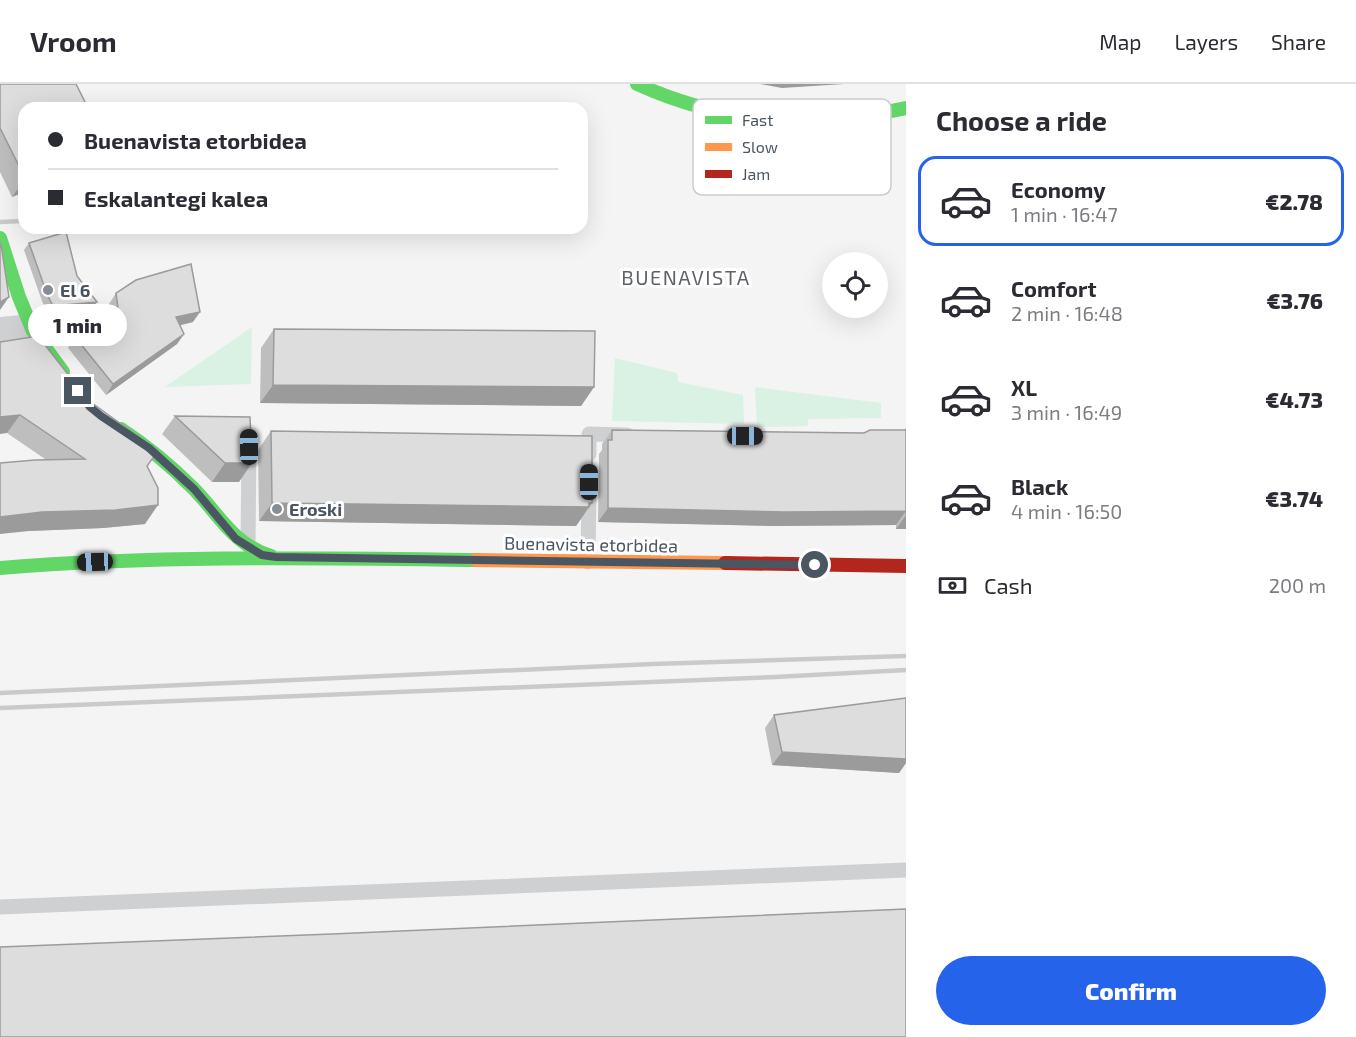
<!DOCTYPE html>
<html lang="en">
<head>
<meta charset="utf-8">
<style>
	:root { --surface:#fff; --page:#f2f2f3; --text:#2b2b33; --muted:#7c7c81; --line:#e1e1e2; --accent:#2563eb }
	body { margin:0; font-family:"Exo 2",sans-serif; background:var(--page); color:var(--text); height:100vh; display:flex; flex-direction:column; font-size:22px; white-space:nowrap }
	* { box-sizing:border-box; margin:0 }
	p { font-size:20px; color:var(--muted) }
	.icon { flex:none; width:33px; height:33px; fill:none; stroke:currentColor; stroke-width:2; stroke-linecap:round; stroke-linejoin:round }
	.map { position:relative; flex:1; overflow:hidden }
	.sheet { display:flex; flex-direction:column; background:var(--surface); width:450px }
	.sheet>* { flex:none }
	.hud { position:absolute; left:18px; top:18px; width:570px; height:132px; border-radius:18px; box-shadow:0 6px 24px #0002; display:grid; align-content:center; height:132px; padding:0 30px; background:var(--surface) }
	.buttons { position:absolute; left:822px; top:168px; display:grid; gap:12px }
	.buttons a { display:grid; place-items:center; width:66px; height:66px; border-radius:50%; background:var(--surface); box-shadow:0 6px 24px #0002; font-size:30px }
	.end { position:absolute; width:27px; height:27px; margin:-14px; border:8px solid #4a5661; background:#fff; box-shadow:0 0 0 3px #fff }
	.from { border-radius:50% }
	.bubble { position:absolute; height:42px; border-radius:21px; background:var(--surface); box-shadow:0 6px 24px #0002; font-size:20px; font-weight:800; line-height:42px; text-align:center }
	.car { position:absolute; width:18px; height:36px; margin:-18px -9px; border-radius:8px; box-shadow:0 0 4px 2px #0007; background:linear-gradient(#222 24%,#8ab4d8 0 40%,#222 0 76%,#8ab4d8 0 86%,#222 0) }
	.hud b { display:flex; align-items:center; gap:21px; height:57px; font-size:22px }
	.hud b+b { border-top:2px solid var(--line) }
	.hud i { width:15px; height:15px; background:var(--text) }
	ul { padding:0; list-style:none }
	li { display:flex; align-items:center; gap:18px; height:90px; margin:0 12px 9px; padding:0 18px; border:3px solid transparent; border-radius:18px }
	li div { flex:1 }
	li b { display:block; font-size:22px }
	li em { font-style:normal; font-weight:800 }
	li.on { border-color:var(--accent) }
	li>.icon { width:54px; height:54px; stroke-width:1.5 }
	h2 { padding:0 30px; font-size:27px; line-height:72px }
	.pay { display:flex; align-items:center; gap:15px; height:66px; padding:0 30px; font-size:22px }
	.pay p { margin-inline-start:auto }
	.action { display:flex; gap:12px; margin-top:auto; padding:12px 30px }
	.action a { flex:1; height:69px; border-radius:36px; background:var(--accent); color:#fff; font-size:24px; font-weight:800; line-height:69px; text-align:center }
	header { display:flex; align-items:center; gap:36px; box-sizing:border-box; height:84px; padding:0 30px; background:var(--surface); border-bottom:2px solid var(--line) }
	header strong { font-size:28px }
	nav { display:flex; gap:33px; margin-inline-start:auto; font-size:21px }
	main { display:flex; flex:1; min-height:0 }
	.map>svg:first-child { display:block }
</style>
</head>
<body>
<header>
<strong>Vroom</strong>
<nav><a>Map</a><a>Layers</a><a>Share</a></nav>
</header>
<main>
<div class="map">
<svg width="906" height="953" viewBox="0 0 906 953">
	<rect width="100%" height="100%" fill="#f4f4f4"/>
	<path fill="#d9f2e3" d="M252 243 251 300 165 303Z
		M615 274 677 289 678 298 743 311 744 340 612 337Z
		M755 303 881 319V334L808 335V342L757 343Z"/>
	<g fill="none" stroke-linecap="round" stroke-linejoin="round">
		<path stroke="#ced0d2" stroke-width="15" d="M589 370V350L627 351
			M248 461 249 362
			M588 478 589 403
			M0 823 906 786"/>
		<path stroke="#ced0d2" stroke-width="32" d="M0 249 33 246"/>
		<path stroke="#63d668" stroke-width="14" d="M637 0C724 40 813 45 906 24
			M0 154 19 213 33 247 63 288
			M121 345C147 362 171 382 193 404 219 430 232 460 271 472
			M0 484C158 471 317 474 476 476"/>
		<path stroke="#ff974d" stroke-width="14" d="M476 476 725 479"/>
		<path stroke="#b3261e" stroke-width="14" d="M725 479 906 482"/>
		<path stroke="#c9cacc" stroke-width="4.5" d="M0 138 24 137
			M0 609 653 580 906 572
			M0 624 775 593 906 586"/>
	</g>
	<path fill="#bebebf" d="M0 0 24 24V108L12 113 0 88Z
		M29 159 77 192 92 225 48 230 42 217 24 166Z
		M116 209 193 238 180 241 184 250 177 260 106 311 68 264 75 253 112 247 109 220Z
		M274 245 594 303 581 322 260 319 261 264Z
		M38 252 88 316 147 382 145 440 103 444 29 447 45 375 7 349Z
		M175 332 250 333 239 398H212L162 350Z
		M906 344V445H896V441L774 442 598 438 599 370 602 366V360L612 346 864 349 904 346Z
		M271 347 592 419 576 442 259 437 258 366Z
		M906 614V679L899 689 772 681 765 644 774 631Z"/>
	<path fill="#9b9b9b" d="M760 0H844L782 4Z
		M24 97V108L12 113Z
		M9 213 0 226V218Z
		M97 218 92 225 48 230 53 222Z
		M200 228 193 238 169 244 176 233Z
		M184 250 177 260 106 311 113 300Z
		M273 301 594 303 581 322 260 319Z
		M20 331 7 349 0 350V333Z
		M225 379H252L239 398H212Z
		M272 419H592L576 442 259 437Z
		M158 421 145 440 103 444 29 447 0 450V433L42 428Z
		M608 424 906 427 896 441 774 442 598 438Z
		M906 431V445H896Z
		M782 668 906 675V679L899 689 772 681Z"/>
	<path fill="#ddddde" stroke="#9b9b9b" stroke-width="1.5" d="M0 0H76L88 24H24V92L0 44Z
		M66 148 77 192 97 218 53 222 47 210 29 159Z
		M0 160H1L9 213 0 218Z
		M191 180 200 228 176 233 184 250 113 300 75 253 121 246 116 209 136 196Z
		M274 245 595 247 594 303 273 301Z
		M38 252 88 316 158 367 147 382 158 404V421L116 426 42 428 0 433V379L35 376 85 375 20 331 0 333V258Z
		M175 332 250 333 252 379H225Z
		M612 346 864 349 870 346H906V431V427L784 428 608 424V356H612Z
		M271 347 592 352V419H589V423L272 419Z
		M906 614V675L782 668 774 631Z
		M906 825V953H0V863L332 850Z"/>
	<g fill="none" stroke-linecap="round" stroke-linejoin="round">
		<path stroke="#4a5661" stroke-width="8" d="M78 307 90 323 101 332 149 364 194 405 236 455 262 471 276 473 815 481"/>
	</g>
	<g fill="#868d94" stroke="#fff" stroke-width="2">
		<circle cx="48" cy="206" r="6"/>
		<circle cx="277" cy="425" r="6"/>
	</g>
	<g text-anchor="middle" dominant-baseline="central" stroke-width="6" stroke-linejoin="round" paint-order="stroke">
		<g font-size="18" font-weight="bold" fill="#4a5661" stroke="#fff" text-anchor="start">
			<text x="60" y="206">El 6</text>
			<text x="289" y="425">Eroski</text>
		</g>
		<g font-size="18" fill="#4a5661" stroke="#fff">
			<text transform="translate(591 460) rotate(1)">Buenavista etorbidea</text>
		</g>
		<g font-size="20" letter-spacing="1.5" fill="#5f6368" stroke="#fff">
			<text x="686" y="193">BUENAVISTA</text>
		</g>
	</g>
	<rect x="693" y="15" width="198" height="96" rx="9" fill="#fff" stroke="#c9ccd0" stroke-width="1.5"/>
	<rect x="705" y="32" width="27" height="8" fill="#63d668"/>
	<rect x="705" y="59" width="27" height="8" fill="#ff974d"/>
	<rect x="705" y="86" width="27" height="8" fill="#b3261e"/>
	<g font-size="16" fill="#4a5661">
		<text x="742" y="42">Fast</text>
		<text x="742" y="69">Slow</text>
		<text x="742" y="96">Jam</text>
	</g>
</svg>
<div class="buttons">
<a><svg class="icon" aria-label="locate" viewBox="0 0 24 24"><circle cx="12" cy="12" r="6"/><path d="M12 2v4M12 18v4M2 12h4M18 12h4"/></svg></a>
</div>
<i class="end from" style="left:815px;top:481px"></i>
<i class="end" style="left:78px;top:307px"></i>
<div class="bubble" style="left:28px;top:220px;width:99px">1 min</div>
<i class="car" style="left:745px;top:352px;rotate:90deg"></i>
<i class="car" style="left:249px;top:363px;rotate:359deg"></i>
<i class="car" style="left:589px;top:398px;rotate:0deg"></i>
<i class="car" style="left:95px;top:478px;rotate:268deg"></i>
<div class="hud">
<b><i class="from"></i>Buenavista etorbidea</b>
<b><i></i>Eskalantegi kalea</b>
</div>
</div>
<section class="sheet">
<h2>Choose a ride</h2>
<ul>
<li class="on"><svg class="icon" aria-label="car" viewBox="0 0 24 24"><path d="M5 17H2v-5l4-1 3-4h7l3 4 3 1v5h-3M9 17h6M6 11h13"/><circle cx="7" cy="17" r="2"/><circle cx="17" cy="17" r="2"/></svg><div><b>Economy</b><p>1 min · 16:47</p></div><em>€2.78</em></li>
<li><svg class="icon" aria-label="car" viewBox="0 0 24 24"><path d="M5 17H2v-5l4-1 3-4h7l3 4 3 1v5h-3M9 17h6M6 11h13"/><circle cx="7" cy="17" r="2"/><circle cx="17" cy="17" r="2"/></svg><div><b>Comfort</b><p>2 min · 16:48</p></div><em>€3.76</em></li>
<li><svg class="icon" aria-label="car" viewBox="0 0 24 24"><path d="M5 17H2v-5l4-1 3-4h7l3 4 3 1v5h-3M9 17h6M6 11h13"/><circle cx="7" cy="17" r="2"/><circle cx="17" cy="17" r="2"/></svg><div><b>XL</b><p>3 min · 16:49</p></div><em>€4.73</em></li>
<li><svg class="icon" aria-label="car" viewBox="0 0 24 24"><path d="M5 17H2v-5l4-1 3-4h7l3 4 3 1v5h-3M9 17h6M6 11h13"/><circle cx="7" cy="17" r="2"/><circle cx="17" cy="17" r="2"/></svg><div><b>Black</b><p>4 min · 16:50</p></div><em>€3.74</em></li>
</ul>
<div class="pay"><svg class="icon" aria-label="cash" viewBox="0 0 24 24"><path d="M3 7h18v10H3z"/><circle cx="12" cy="12" r="2"/></svg>Cash<p>200 m</p></div>
<div class="action"><a>Confirm</a></div>
</section>
</main>
</body>
</html>
